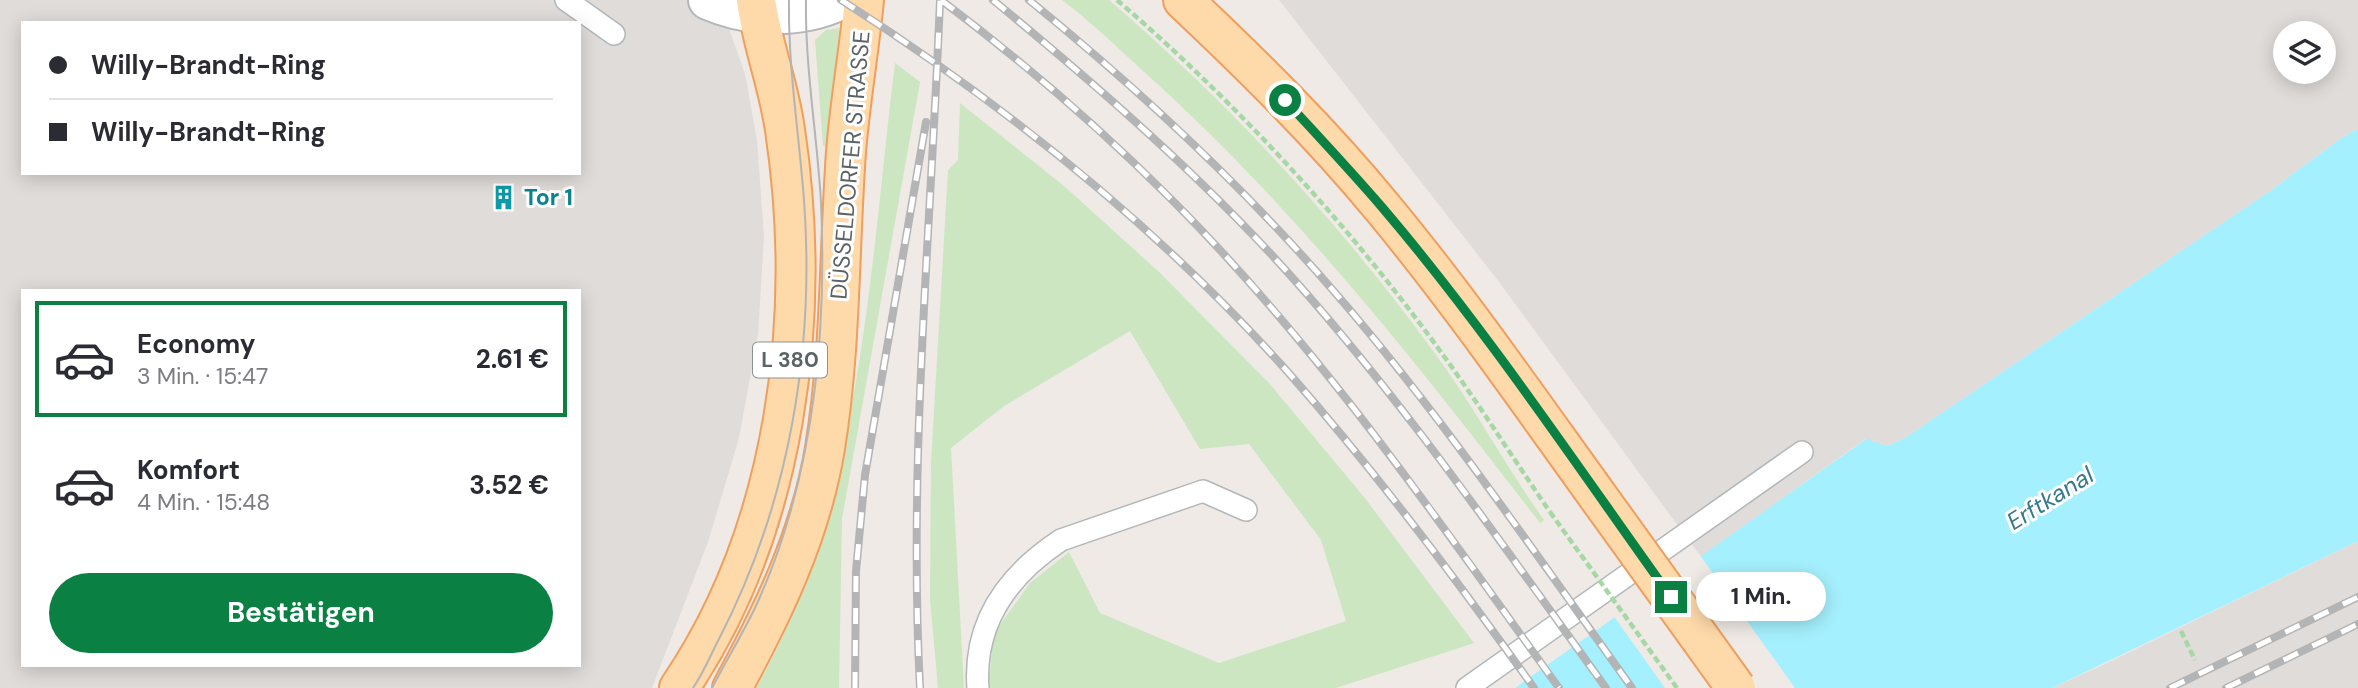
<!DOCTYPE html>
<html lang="de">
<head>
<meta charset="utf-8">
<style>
	:root { --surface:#fff; --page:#f7f7f7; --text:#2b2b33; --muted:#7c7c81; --line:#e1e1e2; --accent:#0b8043 }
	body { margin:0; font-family:"DM Sans",sans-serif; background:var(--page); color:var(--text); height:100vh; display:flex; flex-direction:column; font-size:26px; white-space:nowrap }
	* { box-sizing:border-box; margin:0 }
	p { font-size:23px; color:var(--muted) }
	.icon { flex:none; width:38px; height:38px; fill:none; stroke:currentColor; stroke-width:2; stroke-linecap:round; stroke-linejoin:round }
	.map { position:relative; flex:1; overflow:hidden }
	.sheet { position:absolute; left:21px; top:289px; width:560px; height:378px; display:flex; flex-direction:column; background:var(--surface); border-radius:0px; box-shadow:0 4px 18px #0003 }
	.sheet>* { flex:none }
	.banner { position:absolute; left:21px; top:21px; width:560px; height:154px; border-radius:0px; box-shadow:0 4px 18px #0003; display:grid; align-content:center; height:154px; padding:0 28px; background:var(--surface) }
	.controls { position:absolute; left:2273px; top:21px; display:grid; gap:14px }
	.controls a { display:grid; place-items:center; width:63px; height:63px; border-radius:50%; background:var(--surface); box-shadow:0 4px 18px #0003; font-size:35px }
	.end { position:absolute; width:32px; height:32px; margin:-16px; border:9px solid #0b8043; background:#fff; box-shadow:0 0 0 4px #fff }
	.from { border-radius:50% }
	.bubble { position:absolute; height:49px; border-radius:24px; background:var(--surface); box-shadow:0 4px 18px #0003; font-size:23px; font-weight:700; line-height:49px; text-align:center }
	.banner b { display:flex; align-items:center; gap:24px; height:66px; font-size:26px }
	.banner b+b { border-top:2px solid var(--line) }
	.banner i { width:18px; height:18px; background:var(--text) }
	ul { padding:12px 0 0; list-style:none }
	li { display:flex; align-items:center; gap:21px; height:116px; margin:0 14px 10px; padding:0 14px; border:4px solid transparent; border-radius:0px }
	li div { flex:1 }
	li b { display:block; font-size:26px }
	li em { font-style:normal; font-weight:700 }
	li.selected { border-color:var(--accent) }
	li>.icon { width:63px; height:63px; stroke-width:1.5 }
	.button { display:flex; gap:14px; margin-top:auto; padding:14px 28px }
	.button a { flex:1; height:80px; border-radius:42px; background:var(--accent); color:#fff; font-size:28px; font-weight:700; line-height:80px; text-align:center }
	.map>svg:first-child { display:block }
</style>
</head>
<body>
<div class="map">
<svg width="2358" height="688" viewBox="0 0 2358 688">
	<rect width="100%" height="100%" fill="#efeae5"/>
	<path fill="#e0dcd9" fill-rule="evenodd" d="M0 0H719L745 74 757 140 764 237 758 334 739 438 708 542 652 688H0ZM23 23H579V173H23ZM23 290H579V665H23Z
		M1279 0H2358V129L2340 139 2270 191 1905 438 1887 446 1865 439 1701 557 1496 278ZM2286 33H2324V72H2286Z
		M2358 541V688H2052L2105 664Z"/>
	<path fill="#cbe6c1" d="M1062 0H1109C1231 105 1342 225 1436 355 1475 408 1506 467 1544 520L1540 523C1416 362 1294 206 1142 70 1116 46 1090 21 1062 0Z
		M839 28 830 147 823 146 815 40 826 30Z
		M895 63 920 82 842 519 839 688H756C861 508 870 266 895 63Z
		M960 103 1064 186 1158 271 1269 383 1364 497 1474 643 1336 688H988L994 633 1030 583 1069 552 1100 613 1219 663 1346 621 1321 540 1249 444 1200 449 1130 331 1004 406 951 448 964 688H938L930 599 931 463 948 170 958 160Z"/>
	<path fill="#a5f0fe" d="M2358 129V541L2052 688H1515L1866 439 1887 446 1905 438 2270 191 2340 139Z"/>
	<path fill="#efeae5" d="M1699 554 1795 688H1665L1613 615Z"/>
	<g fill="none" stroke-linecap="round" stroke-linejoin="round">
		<defs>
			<path id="lane" d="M566 0 614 34
				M978 688C973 622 1008 575 1061 540L1203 491 1246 510
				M1467 688 1802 452"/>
			<path id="street" d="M708 0C749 18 800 20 841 0"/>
			<path id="primary" d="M1183 0C1253 66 1321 133 1382 207 1456 296 1522 391 1589 484
				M679 688C787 529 813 317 785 130 779 86 762 44 756 0
				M732 688C773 613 811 534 825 448 841 350 839 251 846 152 850 102 859 51 864 0"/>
		</defs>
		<use href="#lane" stroke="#b2b7b9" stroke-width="24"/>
		<use href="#street" stroke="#b2b7b9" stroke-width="42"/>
		<use href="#primary" stroke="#f09e5d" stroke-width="42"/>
		<path stroke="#a5d8a5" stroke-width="4.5" stroke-dasharray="7 3.5" stroke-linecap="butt" d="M1117 0C1240 106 1351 227 1446 359 1482 409 1515 461 1550 512
			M2181 631 2195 660"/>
		<use href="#lane" stroke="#fff" stroke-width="21"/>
		<use href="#street" stroke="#fff" stroke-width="38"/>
		<use href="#primary" stroke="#fed9aa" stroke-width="38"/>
		<path stroke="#b3b4b5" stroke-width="2" d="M693 688C704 672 711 654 720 637 789 503 815 350 804 200 799 133 788 68 789 0
			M712 688C726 661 742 635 755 608 813 483 827 338 821 202 817 134 805 68 806 0"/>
		<defs>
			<path id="rail" d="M841 0C1004 104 1158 227 1287 371 1376 472 1456 579 1534 688
				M941 0C1022 61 1100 128 1172 200 1319 347 1438 520 1559 688
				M993 0C1090 80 1184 161 1270 253 1394 387 1499 540 1606 688
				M1029 0C1120 74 1206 152 1286 238 1415 376 1522 535 1632 688
				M855 688 856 571 865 475 926 122
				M920 688C908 458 931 230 940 0
				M2170 688 2358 597
				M2226 688 2358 624"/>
		</defs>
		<use href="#rail" stroke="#b3b4b5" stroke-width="8"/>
		<use href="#rail" stroke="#fff" stroke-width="5" stroke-dasharray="16" stroke-linecap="butt"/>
		<defs>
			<path id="primary-bridge" d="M1589 484 1736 688"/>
		</defs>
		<use href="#primary-bridge" stroke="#f09e5d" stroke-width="42" stroke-linecap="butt"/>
		<path stroke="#a5d8a5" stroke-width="4.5" stroke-dasharray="7 3.5" stroke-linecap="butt" d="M1550 512 1677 688"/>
		<use href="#primary-bridge" stroke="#fed9aa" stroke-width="38"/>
	</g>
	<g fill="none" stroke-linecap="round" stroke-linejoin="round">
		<path stroke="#0b8043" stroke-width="9" d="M1285 100C1317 135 1350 170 1381 206 1486 329 1577 466 1671 597"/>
	</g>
	<defs>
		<symbol id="building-bare" viewBox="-9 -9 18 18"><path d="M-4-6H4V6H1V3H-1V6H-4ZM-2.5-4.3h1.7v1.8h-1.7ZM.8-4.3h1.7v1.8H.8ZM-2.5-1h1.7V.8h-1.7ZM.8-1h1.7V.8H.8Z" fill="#0f9aa8" stroke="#fff" stroke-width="2.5" paint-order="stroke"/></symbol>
	</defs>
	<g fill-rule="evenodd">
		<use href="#building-bare" x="486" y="180" width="35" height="35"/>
	</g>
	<g text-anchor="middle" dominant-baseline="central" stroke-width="6" stroke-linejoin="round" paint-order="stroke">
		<rect fill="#fff" stroke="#8d9293" stroke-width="2" x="753" y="342.5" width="74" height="35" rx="5"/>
		<g font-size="21" font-weight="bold" fill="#5c6365">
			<text x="790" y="360">L 380</text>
		</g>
		<g font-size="23" fill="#5c6365" stroke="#fff">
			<text transform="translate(850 165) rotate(-85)">DÜSSELDORFER STRASSE</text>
		</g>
		<g font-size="23" font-weight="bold" fill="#0d838f" stroke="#fff" text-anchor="start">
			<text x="524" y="197">Tor 1</text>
		</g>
		<g font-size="24" font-style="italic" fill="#37798d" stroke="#fff">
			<text transform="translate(2050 498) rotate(-32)">Erftkanal</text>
		</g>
	</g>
</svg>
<div class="controls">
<a><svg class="icon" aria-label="layers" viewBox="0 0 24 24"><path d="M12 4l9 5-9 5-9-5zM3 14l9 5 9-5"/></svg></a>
</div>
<i class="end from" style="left:1285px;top:100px"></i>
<i class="end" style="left:1671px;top:597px"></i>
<div class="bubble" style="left:1696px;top:572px;width:130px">1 Min.</div>
<div class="banner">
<b><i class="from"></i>Willy-Brandt-Ring</b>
<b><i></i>Willy-Brandt-Ring</b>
</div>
<section class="sheet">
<ul>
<li class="selected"><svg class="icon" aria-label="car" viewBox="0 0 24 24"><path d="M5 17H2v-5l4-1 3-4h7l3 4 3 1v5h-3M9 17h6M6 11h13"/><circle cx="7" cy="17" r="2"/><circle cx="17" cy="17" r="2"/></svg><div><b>Economy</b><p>3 Min. · 15:47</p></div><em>2.61 €</em></li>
<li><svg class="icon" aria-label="car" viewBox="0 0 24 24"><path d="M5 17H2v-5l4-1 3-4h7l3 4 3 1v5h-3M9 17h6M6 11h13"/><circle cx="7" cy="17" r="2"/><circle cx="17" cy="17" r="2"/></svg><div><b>Komfort</b><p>4 Min. · 15:48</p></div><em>3.52 €</em></li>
</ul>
<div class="button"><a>Bestätigen</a></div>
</section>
</div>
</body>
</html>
